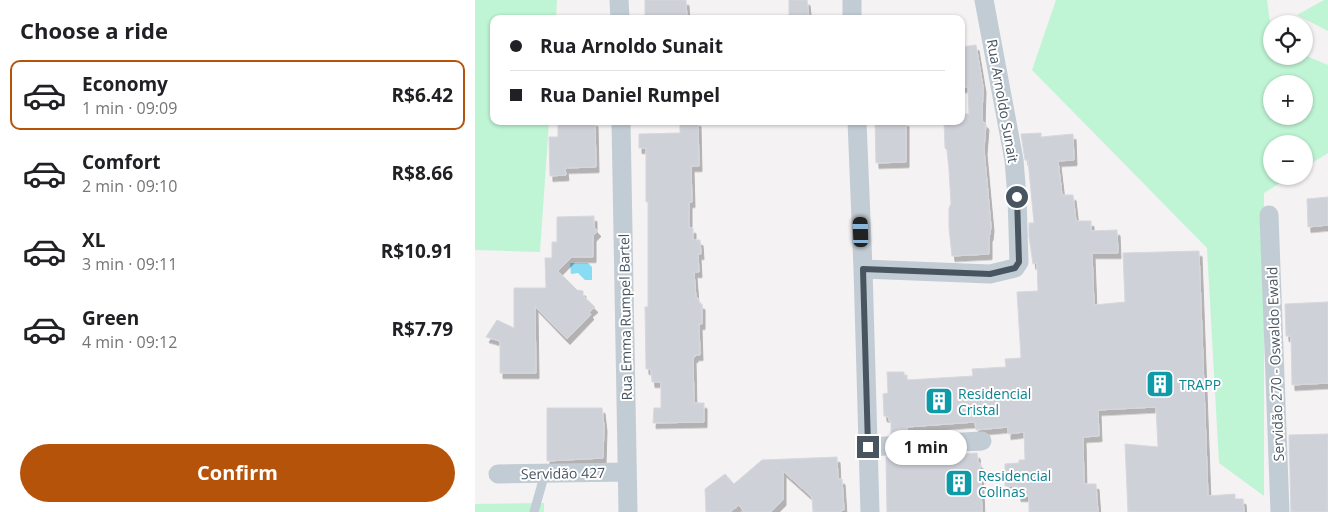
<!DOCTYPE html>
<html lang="en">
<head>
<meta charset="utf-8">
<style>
	:root { --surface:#fff; --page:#f6f6f6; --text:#202124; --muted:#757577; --line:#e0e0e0; --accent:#b45309 }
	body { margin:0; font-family:"Open Sans",sans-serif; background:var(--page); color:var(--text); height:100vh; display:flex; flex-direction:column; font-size:19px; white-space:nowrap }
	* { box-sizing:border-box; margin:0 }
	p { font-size:16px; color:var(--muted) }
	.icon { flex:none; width:28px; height:28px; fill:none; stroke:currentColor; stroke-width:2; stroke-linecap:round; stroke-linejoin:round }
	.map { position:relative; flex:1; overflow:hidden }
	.sheet { display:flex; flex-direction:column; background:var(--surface); width:475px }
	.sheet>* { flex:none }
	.top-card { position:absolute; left:15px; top:15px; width:475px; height:110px; border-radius:10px; box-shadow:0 1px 4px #0004; display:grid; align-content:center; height:110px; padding:0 20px; background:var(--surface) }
	.fabs { position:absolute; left:788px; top:15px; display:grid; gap:10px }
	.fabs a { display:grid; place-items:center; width:50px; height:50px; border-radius:50%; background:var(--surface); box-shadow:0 1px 4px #0004; font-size:25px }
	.end { position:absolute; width:22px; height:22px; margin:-11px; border:6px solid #485561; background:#fff; box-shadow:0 0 0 2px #fff }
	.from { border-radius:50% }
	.bubble { position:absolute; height:35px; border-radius:18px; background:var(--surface); box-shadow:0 1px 4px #0004; font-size:16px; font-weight:700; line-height:35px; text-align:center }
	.car { position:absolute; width:15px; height:30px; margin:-15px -8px; border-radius:6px; box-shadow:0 0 4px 1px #0007; background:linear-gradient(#222 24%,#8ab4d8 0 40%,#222 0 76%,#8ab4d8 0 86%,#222 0) }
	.top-card b { display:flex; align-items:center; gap:18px; height:48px; font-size:19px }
	.top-card b+b { border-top:1px solid var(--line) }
	.top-card i { width:12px; height:12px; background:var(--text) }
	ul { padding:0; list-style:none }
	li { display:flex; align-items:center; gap:15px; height:70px; margin:0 10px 8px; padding:0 10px; border:2px solid transparent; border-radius:10px }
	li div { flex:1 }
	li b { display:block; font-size:19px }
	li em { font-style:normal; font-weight:700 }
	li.current { border-color:var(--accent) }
	li>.icon { width:45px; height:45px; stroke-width:1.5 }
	h2 { padding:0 20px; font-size:22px; line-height:60px }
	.action { display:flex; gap:10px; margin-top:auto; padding:10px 20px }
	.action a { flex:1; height:58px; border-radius:30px; background:var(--accent); color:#fff; font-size:20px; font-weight:700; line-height:58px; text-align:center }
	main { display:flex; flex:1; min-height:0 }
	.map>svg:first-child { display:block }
</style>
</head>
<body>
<main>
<section class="sheet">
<h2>Choose a ride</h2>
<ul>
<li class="current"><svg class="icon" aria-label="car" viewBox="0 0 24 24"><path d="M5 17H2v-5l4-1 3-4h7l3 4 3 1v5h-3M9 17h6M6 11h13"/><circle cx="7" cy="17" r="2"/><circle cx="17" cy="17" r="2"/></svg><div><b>Economy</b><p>1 min · 09:09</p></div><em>R$6.42</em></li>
<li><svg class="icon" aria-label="car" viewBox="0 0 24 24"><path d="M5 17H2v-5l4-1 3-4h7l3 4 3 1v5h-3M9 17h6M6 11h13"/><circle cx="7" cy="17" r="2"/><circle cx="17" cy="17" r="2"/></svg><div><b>Comfort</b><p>2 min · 09:10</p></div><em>R$8.66</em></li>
<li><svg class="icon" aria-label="car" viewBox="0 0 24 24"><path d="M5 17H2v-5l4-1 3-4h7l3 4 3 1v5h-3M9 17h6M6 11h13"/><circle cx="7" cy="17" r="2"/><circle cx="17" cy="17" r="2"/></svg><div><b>XL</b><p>3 min · 09:11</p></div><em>R$10.91</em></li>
<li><svg class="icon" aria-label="car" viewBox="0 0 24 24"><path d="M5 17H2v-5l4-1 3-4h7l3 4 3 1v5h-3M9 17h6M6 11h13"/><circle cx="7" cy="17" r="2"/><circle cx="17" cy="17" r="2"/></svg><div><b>Green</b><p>4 min · 09:12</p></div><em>R$7.79</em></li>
</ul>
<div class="action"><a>Confirm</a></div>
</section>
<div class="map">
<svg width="853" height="512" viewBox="0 0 853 512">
	<defs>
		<filter id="shadow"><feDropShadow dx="3" dy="5.5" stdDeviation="0" flood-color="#0004"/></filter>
	</defs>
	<rect width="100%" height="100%" fill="#f4f2f2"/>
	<path fill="#bff4d4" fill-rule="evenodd" d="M0 0H82L81 19H19V121H74L65 252 0 250Z
		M581 0H792L796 30V56L829 55 853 65V153L829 168V144H796V176H816L789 193V496L744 463 732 248 557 70ZM796 84H829V116H796Z
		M849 0H853V31L822 15Z
		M69 503V512H0V504Z"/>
	<path fill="#88dcf4" d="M95 263H113L117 267V280H110L103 273 96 274Z"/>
	<path fill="#ced1d7" stroke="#d6d8de" filter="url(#shadow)" d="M170 0H211L212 19H170Z
		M314 0H332L334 18 314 19Z
		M501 45 508 87 507 120 511 124 509 149 516 226 515 235 514 236V254L477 256 474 228V208L476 204 474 170 472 150 470 148 469 121H486V114H494L493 87H486V47Z
		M83 121H120L121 167 90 168 91 175 75 176 74 137H83Z
		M205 121H223L224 166H216L217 202H214V228H218V240H225L226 254H223L224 272H219L221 298H223L225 304H227V324H224L225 355H220V357H218L219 403H229V422L178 423 179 408H186V382H177L176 369H171L170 307H173V202H171V148H164V134L205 133Z
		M400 121H431V162L401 163Z
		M566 133V137L598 134 599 160 583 161 587 195H598L601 221H616V231L642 230 643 253H617L619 305 650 302 648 253 724 251 733 496 760 494V499H768L769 512H653L650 444 683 447 681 407 623 410 624 436 608 437 609 484H621L623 512H554V496H543V486H530V464L544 463V460H550L549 432 533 434V427L501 430 500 422 432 427V434L416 435V421H414V417L409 416 408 394 413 393 412 372H429V375H432V380L498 376 497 369 531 367 530 359 546 358 542 292 563 291 562 263 558 264 554 236V223H559L553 160H550L546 134Z
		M853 197V225L833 227 832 199Z
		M119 216V227L123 231 118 236V257H97L83 271 102 290 108 291V296L120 307 114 312 116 314 92 339 60 306 61 373H25V341L11 337 22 320 39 328V288H71L70 258H77V242H82V217Z
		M853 302V383L817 385 816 336H811L810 304Z
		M72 408H127L129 426 128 458 72 461Z
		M853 434 852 512H816L814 435Z
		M502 453 503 463H505L507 512H412L411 457 449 455 457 462 464 455Z
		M362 457 363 479H367L369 510H366V512H338L337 497 308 471V500L296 512H269L264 505 255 512H231L230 489 250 474 259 484 287 460Z"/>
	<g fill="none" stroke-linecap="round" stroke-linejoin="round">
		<path stroke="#c2ccd4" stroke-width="9" d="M59 512 70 473"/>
		<path stroke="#c2ccd4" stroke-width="19" d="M144 0 145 19
			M377 0V19
			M146 121 153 512
			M382 121 388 269 395 512
			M794 215 805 512
			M388 269 515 274 540 268 544 262 542 197 539 160 509 0
			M393 447 507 441
			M23 474 152 472"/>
	</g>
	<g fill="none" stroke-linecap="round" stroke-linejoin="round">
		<path stroke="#485561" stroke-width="6" d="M393 447 388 269 515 274 540 268 544 262 542 197"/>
	</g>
	<defs>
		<symbol id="building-square" viewBox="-11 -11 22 22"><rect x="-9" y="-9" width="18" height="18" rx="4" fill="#0f9aa8" stroke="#fff"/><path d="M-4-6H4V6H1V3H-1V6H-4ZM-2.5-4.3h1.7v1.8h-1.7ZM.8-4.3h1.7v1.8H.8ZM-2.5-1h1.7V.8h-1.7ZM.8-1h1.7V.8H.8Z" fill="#fff"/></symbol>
	</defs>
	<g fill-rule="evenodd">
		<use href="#building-square" x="669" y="368" width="32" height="32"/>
		<use href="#building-square" x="448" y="385" width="32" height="32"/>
		<use href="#building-square" x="468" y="467" width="32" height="32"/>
	</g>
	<g text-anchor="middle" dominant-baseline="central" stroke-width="4" stroke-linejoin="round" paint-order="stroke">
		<g font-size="14" fill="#485561" stroke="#fff">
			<text transform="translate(528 101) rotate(80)">Rua Arnoldo Sunait</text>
			<text transform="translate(150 317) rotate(-91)">Rua Emma Rumpel Bartel</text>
			<text transform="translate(800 364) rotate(-92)">Servidão 270 - Oswaldo Ewald</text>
			<text transform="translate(88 473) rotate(-1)">Servidão 427</text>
		</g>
		<g font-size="14" fill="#0d838f" stroke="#fff" text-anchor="start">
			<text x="704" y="384">TRAPP</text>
			<text x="483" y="393">Residencial<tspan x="483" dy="16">Cristal</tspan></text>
			<text x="503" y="475">Residencial<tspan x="503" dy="16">Colinas</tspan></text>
		</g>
	</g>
</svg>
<div class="fabs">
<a><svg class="icon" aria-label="locate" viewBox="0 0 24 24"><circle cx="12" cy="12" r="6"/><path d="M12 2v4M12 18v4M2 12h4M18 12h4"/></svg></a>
<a>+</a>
<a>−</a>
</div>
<i class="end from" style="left:542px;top:197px"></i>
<i class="end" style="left:393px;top:447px"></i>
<div class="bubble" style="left:410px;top:430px;width:82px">1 min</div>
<i class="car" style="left:386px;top:232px;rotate:358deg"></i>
<div class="top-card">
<b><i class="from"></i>Rua Arnoldo Sunait</b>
<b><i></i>Rua Daniel Rumpel</b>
</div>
</div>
</main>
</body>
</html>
